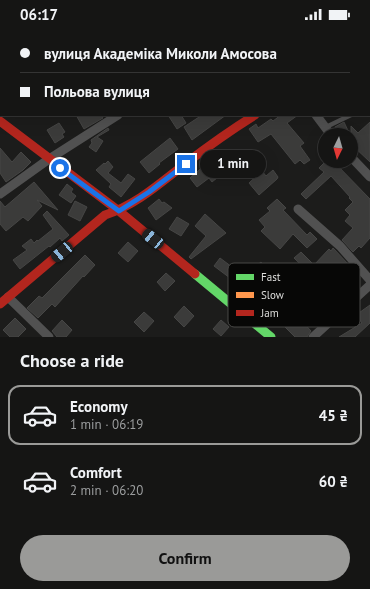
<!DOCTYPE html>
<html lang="en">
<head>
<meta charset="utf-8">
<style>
	:root { --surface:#151514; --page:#222; --text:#f1f3f6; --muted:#9d9fa0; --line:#343434; --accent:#9a9a98 }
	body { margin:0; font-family:"PT Sans",sans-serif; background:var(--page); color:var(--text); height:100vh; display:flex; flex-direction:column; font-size:15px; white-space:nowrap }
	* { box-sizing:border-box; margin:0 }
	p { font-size:13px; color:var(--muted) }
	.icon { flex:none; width:22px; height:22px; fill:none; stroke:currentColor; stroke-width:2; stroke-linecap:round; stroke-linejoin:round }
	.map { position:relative; height:309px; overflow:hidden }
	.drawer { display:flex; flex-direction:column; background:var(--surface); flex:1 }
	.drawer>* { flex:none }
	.hud { position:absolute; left:0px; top:0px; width:370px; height:88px; box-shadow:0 4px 16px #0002,0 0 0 1px var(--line); display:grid; align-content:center; height:88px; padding:0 20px; background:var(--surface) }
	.needle { width:26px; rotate:185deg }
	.buttons { position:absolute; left:318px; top:100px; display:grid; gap:8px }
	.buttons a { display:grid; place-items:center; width:40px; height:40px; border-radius:50%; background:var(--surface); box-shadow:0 4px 16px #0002,0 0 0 1px var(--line); font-size:20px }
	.end { position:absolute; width:18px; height:18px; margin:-9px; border:5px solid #1a73e8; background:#fff; box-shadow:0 0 0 2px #fff }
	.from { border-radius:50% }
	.bubble { position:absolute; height:28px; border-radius:14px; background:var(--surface); box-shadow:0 4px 16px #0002,0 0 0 1px var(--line); font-size:13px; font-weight:700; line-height:28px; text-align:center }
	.car { position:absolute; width:12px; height:24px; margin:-12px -6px; border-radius:5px; box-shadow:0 0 3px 1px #0007; background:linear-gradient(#222 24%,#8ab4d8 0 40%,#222 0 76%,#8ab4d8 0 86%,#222 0) }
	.hud b { display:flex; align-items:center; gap:14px; height:38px; font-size:15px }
	.hud b+b { border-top:1px solid var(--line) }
	.hud i { width:10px; height:10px; background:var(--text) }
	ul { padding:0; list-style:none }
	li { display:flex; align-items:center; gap:12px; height:60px; margin:0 8px 6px; padding:0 12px; border:2px solid transparent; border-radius:12px }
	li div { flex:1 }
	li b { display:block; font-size:15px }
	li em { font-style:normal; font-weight:700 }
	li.current { border-color:var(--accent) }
	li>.icon { width:36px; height:36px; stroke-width:1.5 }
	h2 { padding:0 20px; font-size:18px; line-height:48px }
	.action { display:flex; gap:8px; margin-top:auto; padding:8px 20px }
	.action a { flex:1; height:46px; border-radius:24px; background:var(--accent); color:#111; font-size:16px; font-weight:700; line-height:46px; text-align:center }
	.status { display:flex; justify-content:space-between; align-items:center; height:28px; padding:0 20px; background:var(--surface); direction:ltr }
	.status svg { height:11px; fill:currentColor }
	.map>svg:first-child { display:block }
</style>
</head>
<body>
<div class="status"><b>06:17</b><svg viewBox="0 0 49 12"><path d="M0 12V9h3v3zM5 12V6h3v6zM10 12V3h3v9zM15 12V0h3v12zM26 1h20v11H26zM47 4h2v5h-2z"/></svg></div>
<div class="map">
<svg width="370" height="309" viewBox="0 0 370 309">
	<rect width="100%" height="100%" fill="#1c1c1b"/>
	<path fill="#3b3b3a" stroke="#464645" d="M76 87H101L103 90 84 101Z
		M168 87H181L186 95 177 101Z
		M202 87H226L192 112 184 99Z
		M281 87H298L287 95 304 115 300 118 310 132 304 136 300 132 295 136 271 106 258 114 249 101 256 96 258 100 271 91 273 93Z
		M344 94 350 107H338L335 99Z
		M370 94V134L351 116V98L358 105Z
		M59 95 65 104 62 106 64 109 55 115 47 102Z
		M108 100 109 102 97 109 103 113 96 124 89 119 92 115 91 112Z
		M170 110 178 121 159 135 160 136 149 145 140 134Z
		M0 120 12 134 21 124 31 134 23 142 6 154 0 145Z
		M228 124 235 134 232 136 233 137 212 154 209 150 197 159 190 150 213 130 215 133Z
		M108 133 113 139 108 145 121 155 128 146 135 151 121 169 109 159 111 156 96 142 104 135 105 136Z
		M326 133H333L370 171V210L361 220 359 218 353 224 342 212 353 200 345 193 350 187 345 182 353 174 349 170 350 169 331 148 306 171 301 166 324 144 319 140Z
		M273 142 278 149 277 151 259 167 249 155 262 143 266 148Z
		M34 154 58 182 37 172 42 178 28 193 23 189 6 203 0 196V173L5 179Z
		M67 156 73 161 71 164 76 168 71 175 59 167Z
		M159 171 162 175 164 174 172 180 156 192 148 180Z
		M277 171 286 180 283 182 307 207 310 204 317 211 307 220 293 206 280 221 261 203 265 199 259 192 270 183 267 180Z
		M75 173 87 179 80 193 68 187Z
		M47 183 69 207 62 213 60 210 50 219 49 218 20 241 13 232 27 222 22 218 31 211 34 215 37 212 38 213 53 201 43 187Z
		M205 186 226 205 191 231 189 229 206 208 195 198Z
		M177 189 189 196 181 208 169 201Z
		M128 214 138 223 128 234 118 225Z
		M333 220 349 237 345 240 359 254 349 264 331 246 330 247 324 242 316 251 294 230 301 224 314 237 329 221 331 223Z
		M85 227 95 237 84 249 83 248 55 279 52 276 38 290 27 280 39 268 42 270Z
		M220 230 236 242 230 250 214 238Z
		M261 234 266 240 255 249 250 243Z
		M166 245 175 253 165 263 157 254Z
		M296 268 312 282 301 292 311 303 307 309H295L280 294 284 290 281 288 291 278 289 276Z
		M370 277V295L355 309H339L362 295 356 287Z
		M184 278 194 288 184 299 174 289Z
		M144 284 154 293 144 304 134 294Z
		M15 290 26 301 18 309H10L3 302Z
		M62 292 72 302 66 309H57L52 303Z
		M221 292 229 299 221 308 213 301Z"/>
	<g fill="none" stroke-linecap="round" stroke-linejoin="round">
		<path stroke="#515151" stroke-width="4.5" d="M369 82 370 81
			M326 99 351 87"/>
		<path stroke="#515151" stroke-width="9" d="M99 1 100 0
			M250 1 252 0
			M0 70 1 69
			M316 87 331 107
			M351 129 370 149
			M0 166 49 131 118 87
			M298 181 340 218 370 252
			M8 269 49 309
			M313 309 370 257"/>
		<path stroke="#63d668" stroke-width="9" d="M195 246 271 309"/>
		<path stroke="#ff974d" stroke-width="9" d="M369 20H370"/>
		<path stroke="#b3261e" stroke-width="9" d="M0 93 119 183 195 246
			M0 276 105 187C136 177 159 156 185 136 207 119 231 102 255 87"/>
	</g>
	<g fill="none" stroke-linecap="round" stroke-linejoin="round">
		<path stroke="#1a73e8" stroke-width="5" d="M60 140 119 183 149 164 186 136"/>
	</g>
	<rect x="228" y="235" width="132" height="64" rx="6" fill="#070706" stroke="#484846" stroke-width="1"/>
	<rect x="236" y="246" width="18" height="6" fill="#63d668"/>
	<rect x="236" y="264" width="18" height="6" fill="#ff974d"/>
	<rect x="236" y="282" width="18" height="6" fill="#b3261e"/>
	<g font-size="11" fill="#dededc">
		<text x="261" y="253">Fast</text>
		<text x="261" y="271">Slow</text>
		<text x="261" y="289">Jam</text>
	</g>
</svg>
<div class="buttons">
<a><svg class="needle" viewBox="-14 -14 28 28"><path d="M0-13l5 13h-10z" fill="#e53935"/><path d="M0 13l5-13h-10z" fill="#9d9fa0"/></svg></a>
</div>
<i class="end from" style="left:60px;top:140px"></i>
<i class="end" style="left:186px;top:136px"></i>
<div class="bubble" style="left:200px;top:122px;width:66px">1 min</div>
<i class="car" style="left:153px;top:211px;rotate:309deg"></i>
<i class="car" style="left:62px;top:224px;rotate:230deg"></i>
<div class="hud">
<b><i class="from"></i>вулиця Академіка Миколи Амосова</b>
<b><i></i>Польова вулиця</b>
</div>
</div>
<section class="drawer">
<h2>Choose a ride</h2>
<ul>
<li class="current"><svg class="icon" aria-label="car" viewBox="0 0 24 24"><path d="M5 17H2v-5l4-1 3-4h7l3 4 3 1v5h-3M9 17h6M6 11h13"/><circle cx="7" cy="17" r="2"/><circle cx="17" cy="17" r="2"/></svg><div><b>Economy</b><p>1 min · 06:19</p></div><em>45 ₴</em></li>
<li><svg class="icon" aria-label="car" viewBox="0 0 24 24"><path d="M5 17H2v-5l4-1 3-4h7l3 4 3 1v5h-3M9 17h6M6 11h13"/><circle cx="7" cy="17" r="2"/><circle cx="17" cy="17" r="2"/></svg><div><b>Comfort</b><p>2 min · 06:20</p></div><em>60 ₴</em></li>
</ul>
<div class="action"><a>Confirm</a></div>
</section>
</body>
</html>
